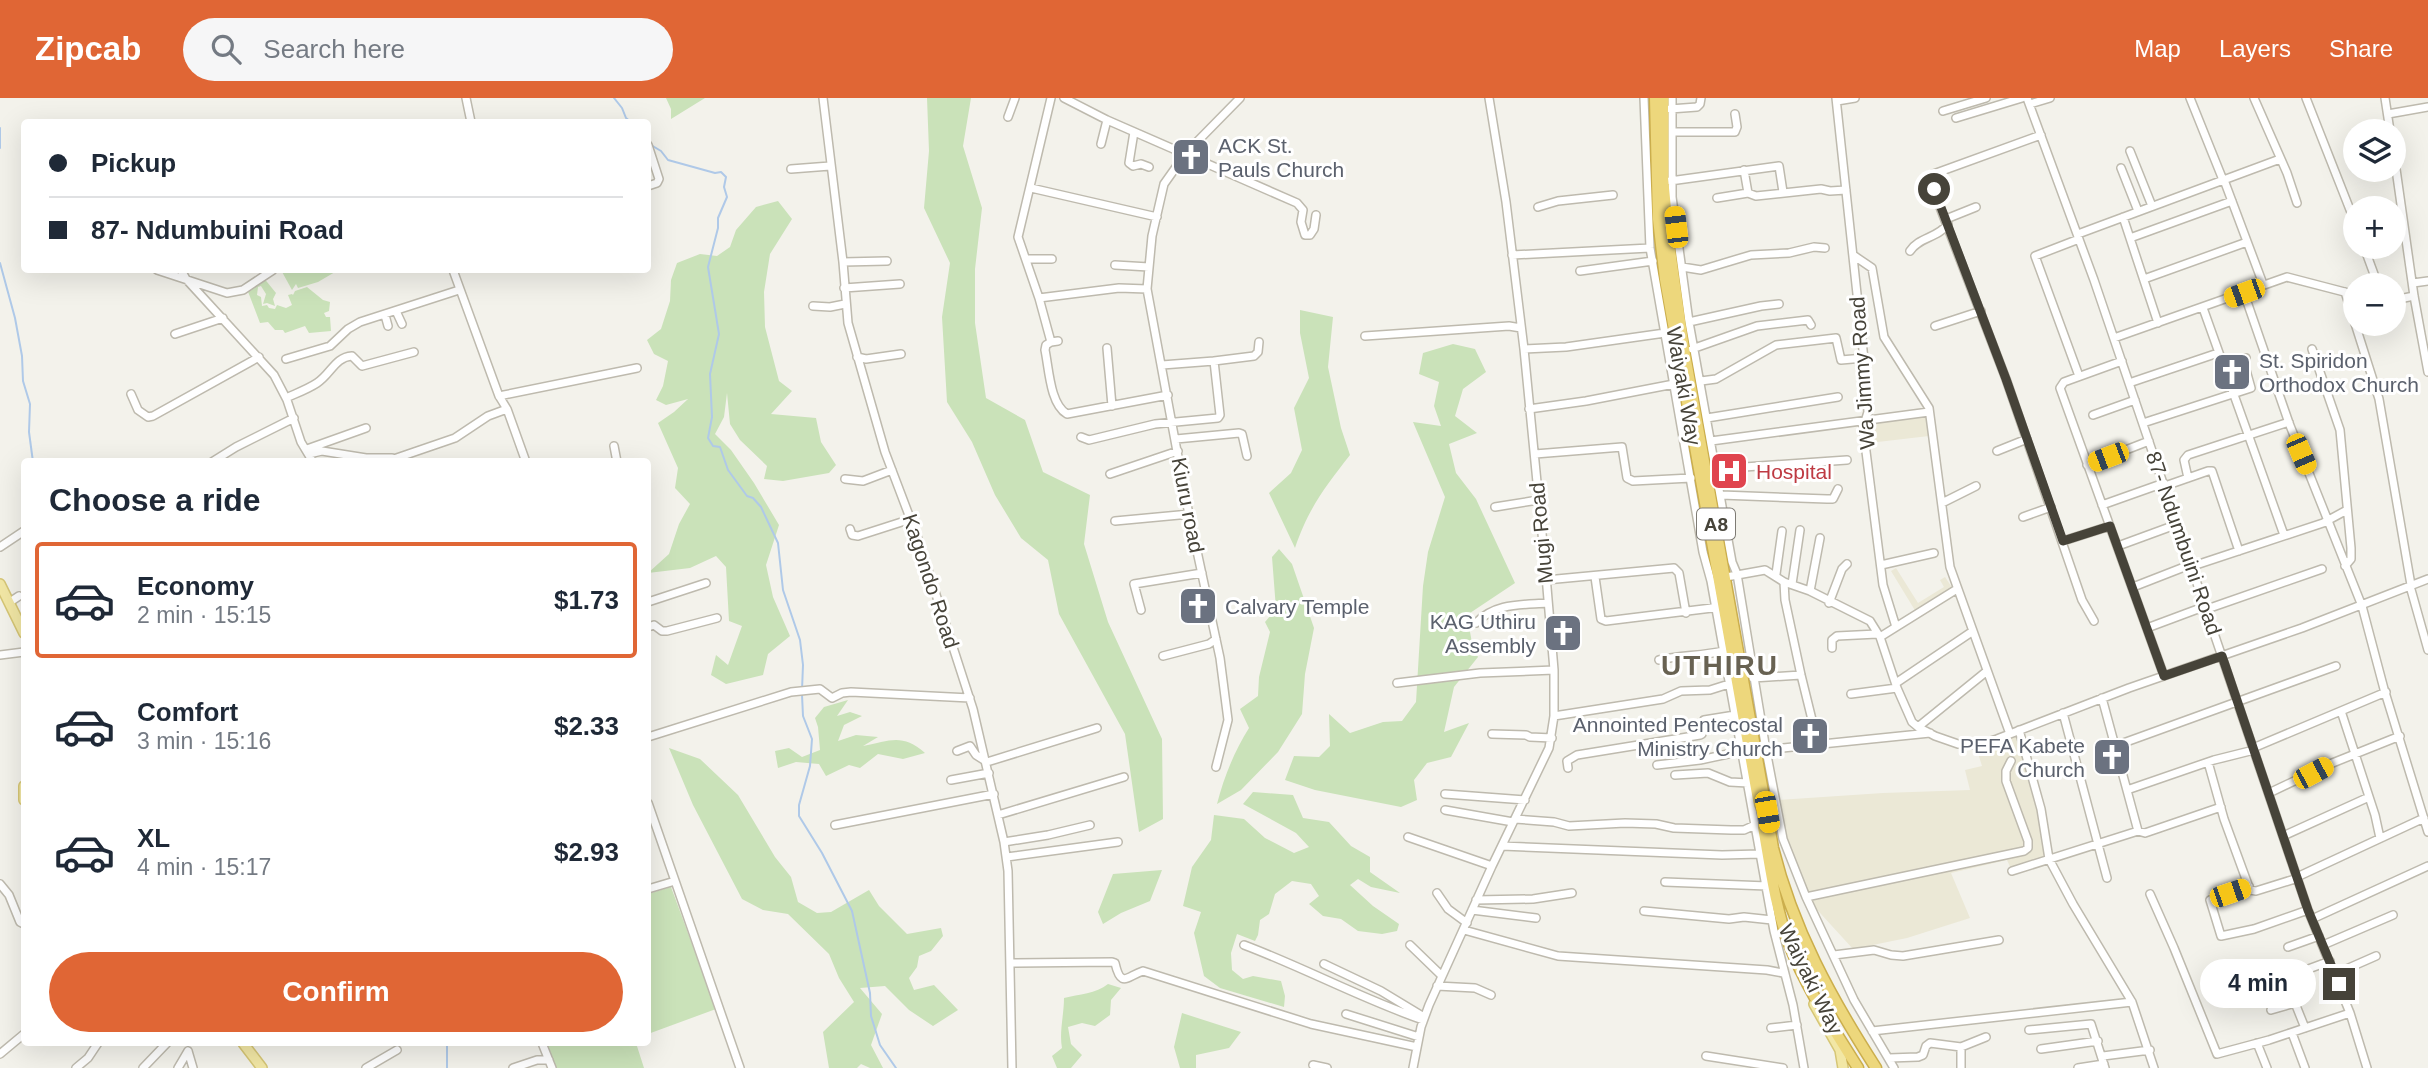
<!DOCTYPE html>
<html lang="en">
<head>
<meta charset="utf-8">
<style>
	:root { --surface:#fff; --page:#f6f6f7; --text:#1f2937; --muted:#747a83; --line:#e0e1e3; --accent:#e06635 }
	body { margin:0; font-family:Helvetica,sans-serif; background:var(--page); color:var(--text); height:100vh; display:flex; flex-direction:column; font-size:26px; white-space:nowrap }
	* { box-sizing:border-box; margin:0 }
	p { font-size:23px; color:var(--muted) }
	.icon { flex:none; width:38px; height:38px; fill:none; stroke:currentColor; stroke-width:2; stroke-linecap:round; stroke-linejoin:round }
	.map { position:relative; flex:1; overflow:hidden }
	.panel { position:absolute; left:21px; top:360px; width:630px; height:588px; display:flex; flex-direction:column; background:var(--surface); border-radius:7px; box-shadow:0 7px 28px #0002 }
	.panel>* { flex:none }
	.hud { position:absolute; left:21px; top:21px; width:630px; height:154px; border-radius:7px; box-shadow:0 7px 28px #0002; display:grid; align-content:center; height:154px; padding:0 28px; background:var(--surface) }
	.tools { position:absolute; left:2343px; top:21px; display:grid; gap:14px }
	.tools a { display:grid; place-items:center; width:63px; height:63px; border-radius:50%; background:var(--surface); box-shadow:0 7px 28px #0002; font-size:35px }
	.end { position:absolute; width:32px; height:32px; margin:-16px; border:9px solid #464339; background:#fff; box-shadow:0 0 0 4px #fff }
	.from { border-radius:50% }
	.bubble { position:absolute; height:49px; border-radius:24px; background:var(--surface); box-shadow:0 7px 28px #0002; font-size:23px; font-weight:600; line-height:49px; text-align:center }
	.car { position:absolute; width:21px; height:42px; margin:-21px -10px; border-radius:9px; box-shadow:0 0 5px 2px #0007; background:linear-gradient(#f5c518 24%,#345 0 40%,#f5c518 0 76%,#345 0 86%,#f5c518 0) }
	.hud b { display:flex; align-items:center; gap:24px; height:66px; font-size:26px }
	.hud b+b { border-top:2px solid var(--line) }
	.hud i { width:18px; height:18px; background:var(--text) }
	ul { padding:0; list-style:none }
	li { display:flex; align-items:center; gap:21px; height:116px; margin:0 14px 10px; padding:0 14px; border:4px solid transparent; border-radius:7px }
	li div { flex:1 }
	li b { display:block; font-size:26px }
	li em { font-style:normal; font-weight:600 }
	li.on { border-color:var(--accent) }
	li>.icon { width:63px; height:63px; stroke-width:1.5 }
	h2 { padding:0 28px; font-size:32px; line-height:84px }
	.action { display:flex; gap:14px; margin-top:auto; padding:14px 28px }
	.action a { flex:1; height:80px; border-radius:42px; background:var(--accent); color:#fff; font-size:28px; font-weight:600; line-height:80px; text-align:center }
	header { display:flex; align-items:center; gap:42px; box-sizing:border-box; height:98px; padding:0 35px; background:var(--accent); color:#fff }
	header strong { font-size:33px }
	nav { display:flex; gap:38px; margin-inline-start:auto; font-size:24px }
	.search { width:490px; height:63px; background:var(--page); display:flex; align-items:center; gap:18px; box-sizing:border-box; padding:0 24px; border-radius:38px; color:var(--muted); font-size:26px }
	.map>svg:first-child { display:block }
</style>
</head>
<body>
<header>
<strong>Zipcab</strong>
<div class="search"><svg class="icon" aria-label="search" viewBox="0 0 24 24"><circle cx="10" cy="10" r="6"/><path d="M15 15l6 6"/></svg>Search here</div>
<nav><a>Map</a><a>Layers</a><a>Share</a></nav>
</header>
<div class="map">
<svg width="2428" height="970" viewBox="0 0 2428 970">
	<rect width="100%" height="100%" fill="#f3f2eb"/>
	<path fill="#ebe8d6" d="M1925 317 1929 338 1869 345 1867 326Z
		M1896 470 1918 505 1944 489 1940 482 1945 479 1953 491 1916 514 1891 473Z
		M2016 638 2050 759 2011 771 2007 762 1951 775 1970 820 1907 840 1853 851 1810 804 1786 741 1778 702 1883 695 1970 692 1965 672 1982 668 1977 652Z"/>
	<path fill="#cae2b9" d="M666 0H705L671 21V11Z
		M927 0H971L963 48 982 110 975 171V225L986 300 1025 322 1043 374 1090 397 1084 446 1108 524 1162 641 1163 721 1139 734 1125 636 1059 516 1048 462 1021 440 995 397 972 344 947 304 942 219 950 165 924 110 929 53Z
		M778 103 792 121 770 156 764 194 765 229 779 283 792 293 771 316 816 320 821 344 836 367 829 375 783 383 764 381 767 368 740 342 730 326 727 295 724 319 715 336 731 352 754 385 779 427 766 467 773 499 790 538 768 556 763 577 726 586 711 577 716 557 728 567 742 528 729 523 726 469 716 458 690 470 648 475 669 456 679 426 690 406 675 390 678 370 658 325 674 314 688 301 666 307 656 302 663 288 668 263 654 256 647 242 661 231 670 203 671 182 677 165 700 156 717 158 730 149 736 132 756 109Z
		M281 172H334L335 174 318 184 298 190 296 186 292 192Z
		M263 179 276 195 273 201 275 208 267 205 263 206 266 196 261 188 258 189 257 197 261 199 262 208 267 207 269 210 275 211 277 207 286 210 292 207 288 197 292 196 293 197 295 193 307 189 323 202 330 204 329 213 324 215 326 219H330L331 233 309 235 305 228 285 235 283 232H275L268 224 260 225 247 191Z
		M1300 212 1333 219 1328 269 1341 330 1350 357C1325 389 1308 411 1295 450L1269 395 1291 375 1302 352 1294 310 1309 280 1300 235Z
		M1453 246 1475 251 1486 274 1463 291 1455 318 1477 335 1449 346 1456 375 1476 401 1515 485 1467 517 1472 545 1478 559 1454 589 1444 634 1469 625 1451 659 1427 665 1414 682 1417 702 1401 709 1315 692 1285 682 1294 658 1319 659 1330 648 1329 616 1350 635 1383 624 1402 623 1416 604 1423 488 1428 454 1445 399 1413 324 1441 328 1434 308 1439 284 1419 276 1423 255Z
		M1279 451 1292 466 1314 530 1305 576 1302 616 1278 654 1241 692 1217 706C1224 679 1234 654 1249 630L1240 611 1258 598 1259 579 1270 534 1265 524 1276 511 1272 459Z
		M848 602 837 618 850 614 862 618 844 627 838 643 856 637 878 639 863 648C890 643 902 635 925 655L903 661 878 656 860 670 849 667 826 678 819 666 796 664 778 670 775 653 789 650 802 659 820 652 818 629 815 620 824 609Z
		M669 650 700 661 738 697 775 759 791 779 798 804 817 815 831 814 869 792 879 808 907 836 941 830 943 838 931 853 919 858 917 869 909 880 914 892 934 887 958 912 933 928 909 912 885 888 860 890 882 916 871 947 883 970H870L861 966 857 970H829L823 934 854 904 839 880 829 856 788 816 763 812 742 801 693 707Z
		M1253 694 1293 697 1303 720 1329 724 1351 748 1370 759V774L1400 795 1371 789 1358 781 1350 787 1373 808 1399 826 1397 833 1382 836 1358 833 1341 821 1323 818 1309 806 1319 798 1311 786 1292 783 1275 796 1269 816 1260 822 1258 837 1255 843 1237 836 1231 855 1232 872 1243 881 1253 878 1281 883 1285 898 1284 909 1220 890 1204 878 1194 835 1201 814 1183 808 1192 769 1211 742 1214 717 1244 721 1265 740 1294 755 1309 749 1296 735 1243 706Z
		M1162 772 1150 803 1121 815 1103 826 1098 814 1113 776Z
		M671 789 716 911 648 936V796Z
		M1108 886 1121 890 1111 902 1110 917 1095 928 1082 925 1068 929 1071 946 1082 957 1071 970H1057L1052 958 1062 950C1059 934 1064 917 1064 900 1079 896 1096 896 1108 886Z
		M1182 915 1241 934 1229 950 1196 957V970H1180L1174 949Z
		M545 945H636L644 970H556Z"/>
	<g fill="none" stroke-linecap="round" stroke-linejoin="round">
		<path stroke="#afc9e8" stroke-width="2" d="M614 0 622 10 626 20 631 24
			M0 30V50
			M651 47 661 53 668 62 715 75 721 74 726 79 724 89 727 99 718 120V130L708 169 719 236 710 276 712 319 708 340 713 348 720 349 728 372 747 398 753 400 761 409 778 445 783 492 800 542 803 567 802 592
			M0 165 15 220 22 258 23 283 30 306 29 334 33 364
			M802 597 803 618 812 641 810 668 799 707V718L822 755 852 813 870 895 871 918 880 947 896 970
			M447 945V970"/>
		<defs>
			<path id="minor" d="M466 0 471 24
				M823 0 843 164 848 225 885 354 918 441 973 611 1004 744 1008 773 1012 970
				M1051 0 1018 139 1039 200 1119 190 1147 191
				M1064 0 1107 22 1297 105 1303 112 1301 124 1305 137H1310L1314 131 1316 117
				M1644 0 1650 150 1703 454 1711 483 1774 833 1793 907 1804 970
				M1672 0V99L1689 224 1732 464 1737 476 1766 652 1783 741 1806 799 1854 902 1894 970
				M1836 0 1866 280 1868 314 1863 330 1883 487 1896 529 1880 539
				M2027 0 2094 182 2308 812 2350 915 2367 970
				M2190 0 2223 82
				M2254 0 2287 75 2297 105
				M2306 0 2356 127
				M2385 0 2390 33
				M1837 3 1855 0
				M2030 6 2050 0
				M1670 11 1697 9 1700 6 1701 0
				M1943 13 1986 0
				M2388 16 2428 9
				M1008 19 1015 0
				M1956 20 2022 0
				M1134 34 1129 65 1133 68 1141 66 1149 69
				M1672 34H1735L1737 29 1735 16
				M2041 37 1928 78 2006 281 2082 502 2094 523
				M1101 46 1107 22
				M648 47 659 81 657 85 648 88
				M2130 53 2152 108
				M2394 57 2414 198 2428 274
				M2121 70 2138 113
				M791 71 830 68
				M1744 72 1748 95
				M2224 82 2263 186
				M1670 83 1779 68 1783 94
				M1031 90 1157 119
				M1717 100 1748 95 1756 98 1821 91 1830 93 1846 92
				M1538 109 1558 103 1613 97
				M2123 119 2158 225
				M1946 121 1976 109
				M2078 136 2280 61
				M2130 140 2232 103
				M2364 149 2378 187
				M1910 153C1919 139 1938 140 1948 126
				M1512 157 1650 150
				M1853 157 1872 170 1884 239 1929 310 1950 469 2010 636
				M1026 161H1052
				M843 164 887 163
				M1115 167 1149 169
				M1682 169 1701 172 1751 157 1789 155 1814 149 1825 150
				M157 172 227 195 243 192 273 172
				M181 172 186 181 274 277 287 302 301 344 313 364
				M453 172 499 298 507 311 526 364
				M1580 173 1653 163
				M2144 181 2247 144
				M2413 185 2428 183
				M844 190 900 186
				M2345 194 2379 301 2411 487
				M2244 195 2289 325 2362 508 2384 591 2428 734
				M1039 200 1051 244 1058 243
				M2394 202 2414 198
				M813 208 830 209 845 206
				M2203 210 2284 437
				M396 213 402 226
				M385 217 388 228
				M1689 224 1761 208 1779 206
				M1935 228 1981 213
				M175 236 223 220
				M1365 238 1509 228 1521 230
				M2114 240 2287 179 2356 197
				M1051 244 1046 247 1045 252C1049 271 1050 306 1067 316L1168 297
				M1107 250 1112 308
				M1524 251 1566 249 1665 235
				M1692 251 1757 228 1808 222 1811 227
				M2312 251 2340 332 2351 450V461L2345 468
				M857 259 866 261 901 256
				M286 261 330 248 348 231 360 224 459 192
				M1214 263 1254 258 1258 254 1259 244
				M2122 263 2064 284 2060 290 2164 578
				M2079 278 2035 158 2079 141
				M1701 283 1716 281 1776 247 1836 240 1841 262 1864 260
				M2129 285 2218 255
				M131 296 138 312 148 319 153 318 259 259
				M499 298 637 270
				M286 300C297 295 308 291 317 285 331 276 335 259 352 258L362 268 414 254
				M1529 311 1586 303 1674 286
				M2093 317 2135 302
				M1707 320 1838 299
				M2143 325 2251 290 2244 265 2246 260
				M1081 339 1089 342 1155 326 1218 320 1220 317 1214 263 1162 267
				M1176 341 1239 335 1242 336 1247 358
				M1711 343 1929 314
				M614 348 617 364
				M307 351 366 330
				M1997 353 2027 341
				M309 356 322 353 366 360H392
				M1535 356 1622 349 1627 380 1633 383 1691 380
				M212 364 236 349 294 320
				M385 364 455 340 488 318 507 311
				M2087 367 2149 343
				M1716 371 1847 362
				M1110 376 1178 353
				M2188 380 2184 362 2188 357 2289 324
				M845 381 863 383 892 372
				M2165 388 2208 373H2212L2239 453
				M1721 397 1827 401H1833L1838 391
				M1942 405 1976 388
				M2102 407 2164 385
				M1495 409 1538 402
				M2023 419 2051 409
				M1115 423 1190 416
				M850 431 852 437 858 438 911 421
				M2063 443 2110 428
				M2118 448 2178 426
				M0 449 24 433
				M1881 467 1934 455
				M2193 468 2323 425 2347 412
				M1776 476 1782 433
				M1595 479 1601 521 1606 523 1720 509
				M1726 479 1765 472 1784 484 1810 493 1870 523 1880 539 1897 590 1912 624 1918 629 1935 638 1958 646 1978 647 1997 641 2129 590 2302 530 2428 481
				M1546 482 1674 470 1679 475 1686 515
				M1784 484 1785 502 1801 577 1818 646
				M1792 486 1800 432
				M2410 488 2428 552
				M2133 489 2192 466
				M1810 493 1820 440
				M10 504 19 498
				M648 504 706 485
				M1829 505 1842 471 1847 466
				M2207 511 2322 471
				M1141 512 1134 486 1202 475
				M1476 525C1495 505 1521 507 1547 505
				M648 529 654 527 662 533H667L717 520
				M1896 529 1957 491
				M2147 530 2206 508
				M1832 550V542L1837 538 1877 536
				M0 557 24 554
				M1163 558 1209 546 1216 541
				M1659 562C1681 557 1702 558 1723 553
				M1753 580 1801 577
				M1397 585 1480 575 1554 572
				M1896 585 1973 533
				M1851 596 1897 590
				M2102 600 2138 733
				M2341 613 2375 717 2380 740
				M2063 615 2107 780
				M1554 618 1663 601 1681 593 1710 592 1729 586
				M1918 629 1987 573
				M2019 632 2041 711 2049 761 2073 806 2132 904 2154 970
				M1492 636 1526 637 1530 639 1552 640
				M648 639 791 594 820 591 832 600 842 595 851 594 970 600
				M2115 648 2336 568
				M2253 650 2386 594
				M1764 652 1930 635
				M957 653 970 648 976 657 987 664 1097 630
				M2208 664 2224 721 2250 792 2256 793 2298 780
				M1657 667 1700 662 1742 653
				M1216 669 1228 622 1220 560 1186 402 1147 191 1152 138 1164 86 1186 55 1240 0
				M1568 670 1567 663 1577 657 1700 637 1702 636 1704 622 1735 617
				M1675 677 1708 675 1730 684 1748 685
				M951 682 989 675
				M2127 692 2214 662 2254 652
				M2269 695 2330 666 2400 638
				M1445 696 1525 702
				M648 705 740 970
				M1445 712 1513 724
				M998 717 1124 679
				M1515 721 1554 724 1569 728 1625 725 1656 726 1674 730 1731 732H1744L1755 727
				M835 727 994 696
				M2283 738 2369 699
				M1408 739 1492 768
				M1004 744 1048 737 1090 727
				M1502 748 1722 757 1760 756
				M1007 759 1118 744
				M2012 773 2138 733 2145 735 2221 709
				M2297 779 2424 720
				M1665 784 1767 788
				M0 786 9 797 20 824 24 826
				M2249 788 2210 802 2221 838 2254 831 2308 812
				M648 791 675 783
				M1437 795 1448 811 1467 825
				M2150 796 2174 850 2217 956 2269 942 2350 915
				M1806 799 2024 753 2028 750V743L2006 683V673L2011 663
				M1476 802 1533 801 1572 795
				M1472 812 1536 820
				M1644 813 1729 821 1744 819 1772 822
				M2312 821 2428 768
				M1464 832 1558 858 1767 872 1783 875
				M1244 847C1305 870 1362 901 1423 922
				M1410 847 1442 878
				M2323 847 2393 817
				M2288 849 2319 838
				M1834 857 1874 852 1891 857 1903 858 1999 842
				M1010 865 1112 864 1115 865C1121 891 1127 878 1143 873L1311 926 1417 949
				M1324 866 1381 893 1424 919
				M2335 876 2376 858
				M2284 880 2330 863
				M1437 888 1475 890 1491 897
				M2271 912 2295 905 2305 930
				M1346 916 1419 939
				M1771 930 1797 927
				M2029 932 2091 926 2105 970
				M1872 933 2132 904
				M2292 935 2305 970
				M542 945 552 970
				M2257 945 2267 970
				M2041 951 2098 943
				M188 953 193 970
				M0 956 24 936
				M1706 958 1783 970
				M2103 958 2150 952
				M1889 960 1918 959 1923 957 1926 948 1930 945 1961 949 1986 939
				M1313 967 1327 970
				M76 970 88 960 98 945
				M143 970 167 945
				M178 970 188 953
				M366 970 397 952
				M513 970 537 962H549
				M1413 970 1421 929 1429 907 1492 768 1549 650 1554 618V572L1545 466 1524 251 1506 104 1489 0
				M1961 970V949
				M2078 970 2104 966"/>
			<path id="major" d="M0 486 24 535
				M24 688V702
				M1814 906 1840 952 1843 970
				M243 945 262 970"/>
			<path id="highway" d="M1655 0 1658 121 1665 181 1759 707
				M1663 0V80L1670 152 1684 251 1773 750C1793 831 1831 900 1876 970
				M1763 729C1770 768 1775 809 1789 846 1806 890 1833 930 1858 970"/>
		</defs>
		<use href="#minor" stroke="#bebaae" stroke-width="10"/>
		<use href="#major" stroke="#d6c676" stroke-width="12"/>
		<use href="#highway" stroke="#cbae4d" stroke-width="13"/>
		<use href="#minor" stroke="#fff" stroke-width="7"/>
		<use href="#major" stroke="#f2e7a5" stroke-width="9"/>
		<use href="#highway" stroke="#edd77c" stroke-width="10"/>
	</g>
	<g fill="none" stroke-linecap="round" stroke-linejoin="round">
		<path stroke="#464339" stroke-width="9" d="M1934 91 2006 281 2063 443 2110 428 2164 578 2222 558 2308 812 2339 886"/>
	</g>
	<defs>
		<symbol id="church-square" viewBox="-11 -11 22 22"><rect x="-9" y="-9" width="18" height="18" rx="4" fill="#6b7280" stroke="#fff"/><path d="M-1.2-6h2.4v3.5h3.3v2.4h-3.3V6h-2.4V-.1h-3.3v-2.4h3.3Z" fill="#fff"/></symbol>
		<symbol id="hospital-square" viewBox="-11 -11 22 22"><rect x="-9" y="-9" width="18" height="18" rx="4" fill="#e0444e" stroke="#fff"/><path d="M-5-5h3v3.5h4V-5h3V5h-3V1.5h-4V5h-3Z" fill="#fff"/></symbol>
	</defs>
	<g fill-rule="evenodd">
		<use href="#church-square" x="1169" y="37" width="44" height="44"/>
		<use href="#church-square" x="2210" y="252" width="44" height="44"/>
		<use href="#hospital-square" x="1707" y="351" width="44" height="44"/>
		<use href="#church-square" x="1176" y="486" width="44" height="44"/>
		<use href="#church-square" x="1541" y="513" width="44" height="44"/>
		<use href="#church-square" x="1788" y="616" width="44" height="44"/>
		<use href="#church-square" x="2090" y="637" width="44" height="44"/>
	</g>
	<g text-anchor="middle" dominant-baseline="central" stroke-width="6" stroke-linejoin="round" paint-order="stroke">
		<rect fill="#fff" stroke="#7e7b74" stroke-width="2" x="1697" y="410.5" width="38" height="31" rx="5"/>
		<g font-size="19" font-weight="bold" fill="#464339">
			<text x="1716" y="426">A8</text>
		</g>
		<g font-size="21" fill="#5b616d" stroke="#fff" text-anchor="start">
			<text x="1218" y="47">ACK St.<tspan x="1218" dy="24">Pauls Church</tspan></text>
			<text x="2259" y="262">St. Spiridon<tspan x="2259" dy="24">Orthodox Church</tspan></text>
			<text x="1225" y="508">Calvary Temple</text>
			<text x="1536" y="523" text-anchor="end">KAG Uthiru<tspan x="1536" dy="24">Assembly</tspan></text>
			<text x="1783" y="626" text-anchor="end">Annointed Pentecostal<tspan x="1783" dy="24">Ministry Church</tspan></text>
			<text x="2085" y="647" text-anchor="end">PEFA Kabete<tspan x="2085" dy="24">Church</tspan></text>
		</g>
		<g font-size="21" fill="#464339" stroke="#fff">
			<text transform="translate(1862 275) rotate(-94)">Wa Jimmy Road</text>
			<text transform="translate(1684 288) rotate(80)">Waiyaki Way</text>
			<text transform="translate(1188 407) rotate(79)">Kiuru road</text>
			<text transform="translate(1541 435) rotate(-95)">Mugi Road</text>
			<text transform="translate(2184 445) rotate(71)">87- Ndumbuini Road</text>
			<text transform="translate(931 483) rotate(72)">Kagondo Road</text>
			<text transform="translate(1811 881) rotate(64)">Waiyaki Way</text>
		</g>
		<g font-size="21" fill="#be3a42" stroke="#fff" text-anchor="start">
			<text x="1756" y="373">Hospital</text>
		</g>
		<g font-size="28" font-weight="bold" letter-spacing="2" fill="#686252" stroke="#fff">
			<text x="1720" y="567">UTHIRU</text>
		</g>
	</g>
</svg>
<div class="tools">
<a><svg class="icon" aria-label="layers" viewBox="0 0 24 24"><path d="M12 4l9 5-9 5-9-5zM3 14l9 5 9-5"/></svg></a>
<a>+</a>
<a>−</a>
</div>
<i class="end from" style="left:1934px;top:91px"></i>
<i class="end" style="left:2339px;top:886px"></i>
<div class="bubble" style="left:2200px;top:861px;width:116px">4 min</div>
<i class="car" style="left:1676px;top:129px;rotate:353deg"></i>
<i class="car" style="left:2244px;top:195px;rotate:250deg"></i>
<i class="car" style="left:2301px;top:356px;rotate:157deg"></i>
<i class="car" style="left:2108px;top:359px;rotate:249deg"></i>
<i class="car" style="left:2313px;top:675px;rotate:62deg"></i>
<i class="car" style="left:1767px;top:714px;rotate:170deg"></i>
<i class="car" style="left:2230px;top:795px;rotate:71deg"></i>
<div class="hud">
<b><i class="from"></i>Pickup</b>
<b><i></i>87- Ndumbuini Road</b>
</div>
<section class="panel">
<h2>Choose a ride</h2>
<ul>
<li class="on"><svg class="icon" aria-label="car" viewBox="0 0 24 24"><path d="M5 17H2v-5l4-1 3-4h7l3 4 3 1v5h-3M9 17h6M6 11h13"/><circle cx="7" cy="17" r="2"/><circle cx="17" cy="17" r="2"/></svg><div><b>Economy</b><p>2 min · 15:15</p></div><em>$1.73</em></li>
<li><svg class="icon" aria-label="car" viewBox="0 0 24 24"><path d="M5 17H2v-5l4-1 3-4h7l3 4 3 1v5h-3M9 17h6M6 11h13"/><circle cx="7" cy="17" r="2"/><circle cx="17" cy="17" r="2"/></svg><div><b>Comfort</b><p>3 min · 15:16</p></div><em>$2.33</em></li>
<li><svg class="icon" aria-label="car" viewBox="0 0 24 24"><path d="M5 17H2v-5l4-1 3-4h7l3 4 3 1v5h-3M9 17h6M6 11h13"/><circle cx="7" cy="17" r="2"/><circle cx="17" cy="17" r="2"/></svg><div><b>XL</b><p>4 min · 15:17</p></div><em>$2.93</em></li>
</ul>
<div class="action"><a>Confirm</a></div>
</section>
</div>
</body>
</html>
